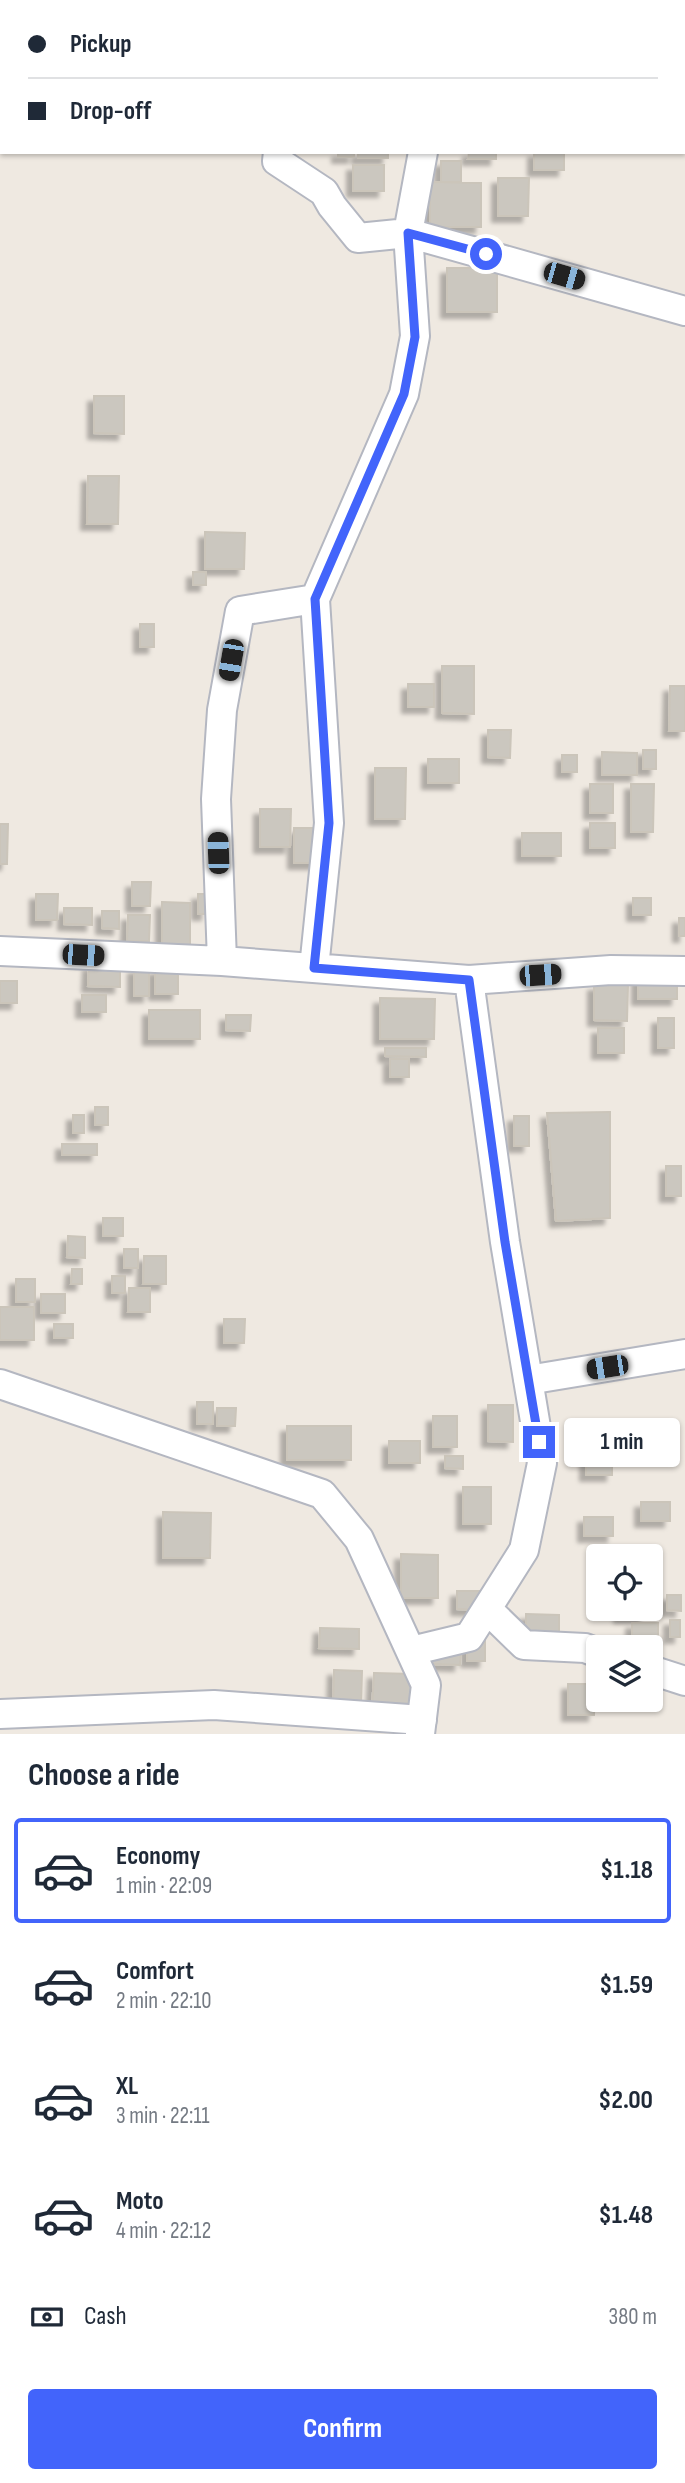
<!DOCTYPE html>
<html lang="en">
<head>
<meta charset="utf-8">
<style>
	:root { --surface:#fff; --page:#f6f6f7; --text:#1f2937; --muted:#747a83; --line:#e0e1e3; --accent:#4264fb }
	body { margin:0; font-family:"Sofia Sans Condensed",sans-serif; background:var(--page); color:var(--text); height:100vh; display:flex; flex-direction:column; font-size:26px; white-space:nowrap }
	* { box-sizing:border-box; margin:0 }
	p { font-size:23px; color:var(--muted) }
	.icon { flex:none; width:38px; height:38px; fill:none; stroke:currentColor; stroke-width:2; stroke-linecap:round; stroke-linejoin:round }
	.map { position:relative; height:1734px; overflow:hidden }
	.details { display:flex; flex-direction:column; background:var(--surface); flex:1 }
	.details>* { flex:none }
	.top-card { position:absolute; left:0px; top:0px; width:686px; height:154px; box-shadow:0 2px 5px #0004; display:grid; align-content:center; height:154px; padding:0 28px; background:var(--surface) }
	.buttons { position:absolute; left:586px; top:1544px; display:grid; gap:14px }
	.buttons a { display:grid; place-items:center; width:77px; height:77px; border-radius:7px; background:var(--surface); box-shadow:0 2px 5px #0004; font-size:35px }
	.end { position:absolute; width:32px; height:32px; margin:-16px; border:9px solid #4264fb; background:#fff; box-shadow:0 0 0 4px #fff }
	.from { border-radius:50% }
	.bubble { position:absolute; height:49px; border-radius:7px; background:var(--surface); box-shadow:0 2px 5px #0004; font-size:23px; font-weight:700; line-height:49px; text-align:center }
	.car { position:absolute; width:21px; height:42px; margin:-21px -10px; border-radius:9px; box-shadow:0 0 5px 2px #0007; background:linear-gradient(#222 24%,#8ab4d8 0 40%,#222 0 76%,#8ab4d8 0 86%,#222 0) }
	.top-card b { display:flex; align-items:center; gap:24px; height:66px; font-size:26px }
	.top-card b+b { border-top:2px solid var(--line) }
	.top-card i { width:18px; height:18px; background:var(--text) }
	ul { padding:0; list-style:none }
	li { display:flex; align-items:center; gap:21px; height:105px; margin:0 14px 10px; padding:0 14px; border:4px solid transparent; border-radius:7px }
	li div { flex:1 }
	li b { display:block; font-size:26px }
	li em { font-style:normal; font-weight:700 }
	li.on { border-color:var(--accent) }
	li>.icon { width:63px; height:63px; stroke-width:1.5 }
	h2 { padding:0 28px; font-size:32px; line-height:84px }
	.pay { display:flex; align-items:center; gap:18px; height:77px; padding:0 28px; font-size:26px }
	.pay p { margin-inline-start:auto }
	.action { display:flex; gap:14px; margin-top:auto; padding:14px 28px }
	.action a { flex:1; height:80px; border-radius:7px; background:var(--accent); color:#fff; font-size:28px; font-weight:700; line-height:80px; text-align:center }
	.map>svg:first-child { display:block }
</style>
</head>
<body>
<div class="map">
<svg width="685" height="1734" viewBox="0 0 685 1734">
	<defs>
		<filter id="shadow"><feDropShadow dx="-6" dy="6" stdDeviation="2" flood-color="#0004"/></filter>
	</defs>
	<rect width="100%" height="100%" fill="#efe9e1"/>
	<path fill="#cbc7bf" stroke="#cbc5ba" stroke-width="2" filter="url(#shadow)" d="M338 152H354V157H338Z
		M358 152H388V158H358Z
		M469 152H496V159H468Z
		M534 152H564V170H534Z
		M441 161H461V182H441Z
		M353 165H384V191H353Z
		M498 178H529L528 216H498Z
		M430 182 481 183V227H430Z
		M447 268H497V312H447Z
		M94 396H124V434L94 433Z
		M88 476H119L118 524H87Z
		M205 532 245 533 244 569H205Z
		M193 572H206V585H193Z
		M140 624H154V647H140Z
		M442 666H474V714L442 713Z
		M408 684H434V707H408Z
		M670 686H685V731H669Z
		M488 730H511L510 758 488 757Z
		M643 750H656V769H643Z
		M602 752 637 753V775H602Z
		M562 755H577V772H562Z
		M428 759H459V783H428Z
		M375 768H406L405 819H375Z
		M590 784H613V813H590Z
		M631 784H654L653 832H631Z
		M260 809H291L290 847H260Z
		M590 823H615V848H590Z
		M0 824H8L7 864H0Z
		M294 828H321L320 863H294Z
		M522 833H561V856H522Z
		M132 882H151L150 906H132Z
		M36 894H58L57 920H36Z
		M198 894H207V914H198Z
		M633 898H651V915H633Z
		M162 902 190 903V951H162Z
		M64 908H92V925L64 924Z
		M102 911H119V929L102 928Z
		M128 915H150L149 941H127Z
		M679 918H685V936H679Z
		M89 965 120 966V987L88 986Z
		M134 968H149V996H134Z
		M155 969H178V994H155Z
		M638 977H677V999H638Z
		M0 981H17V1003H0Z
		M594 985H628L627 1021 594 1020Z
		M82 995H106V1012H82Z
		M380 998 435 999 434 1039H380Z
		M149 1010H200V1039H149Z
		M226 1015H251L250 1031 226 1030Z
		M658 1018H674V1048H658Z
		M598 1028H624V1053H598Z
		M385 1048H426V1057L385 1056Z
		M390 1059H409V1077H390Z
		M95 1107H108V1125H95Z
		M610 1112V1218L556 1221 547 1113Z
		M73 1115H84V1133H73Z
		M514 1116H529V1146H514Z
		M62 1144H97V1155H62Z
		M666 1166H681V1196H666Z
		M103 1218H123V1236H103Z
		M68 1236 85 1237V1258L67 1257Z
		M124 1249H138V1268H124Z
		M144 1256H166V1284H143Z
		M72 1269H82V1284H71Z
		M112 1276H125V1293H112Z
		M16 1279H35V1302H16Z
		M129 1288H150V1312H128Z
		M41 1294H65V1313H41Z
		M0 1307H34V1340H0Z
		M224 1319H245L244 1343H224Z
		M54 1324H73V1338H54Z
		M197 1402H213V1424H197Z
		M488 1405H513V1442L488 1441Z
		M217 1408H236L235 1426H217Z
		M433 1416H457V1447H433Z
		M287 1426H351V1460H287Z
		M389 1441H420V1463H389Z
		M586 1444H612V1475H586Z
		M445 1456H463V1469L445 1468Z
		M463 1487H491V1524H463Z
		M641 1502H670V1521H641Z
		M163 1512 211 1513 210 1558H163Z
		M584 1517H613V1536H584Z
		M401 1554 438 1555V1598H401Z
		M457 1591H481V1610L457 1609Z
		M667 1595H681V1611L667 1610Z
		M620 1608H646L645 1617H620Z
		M526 1614 559 1615V1641H526Z
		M670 1620H680V1637H670Z
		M632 1623H658V1654H651V1647H632Z
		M320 1628 359 1629V1649L319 1648Z
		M467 1639H485V1661H467Z
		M431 1654H461L460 1665 431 1664Z
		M334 1670 362 1671 361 1708 333 1707Z
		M374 1673 412 1674 411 1711 372 1710Z
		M568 1684H595L594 1715H568Z"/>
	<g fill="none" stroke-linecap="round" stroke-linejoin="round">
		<defs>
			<path id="minor" d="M294 2V0
				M446 2 447 0
				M423 152 408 233 685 311
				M0 951 222 961 216 799 222 710 240 611 315 599 404 394 415 336 408 233 358 238 332 206 324 192 277 161 278 152
				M222 961 469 980 505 1242 542 1463 524 1550 469 1637 411 1651
				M314 968 329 823 315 599
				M469 980 611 970 685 971
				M528 1380 685 1354
				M0 1384 322 1494 359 1539 426 1685 420 1734
				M487 1609 524 1645 585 1648 598 1653
				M651 1670 685 1681
				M0 1714 214 1705 422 1720"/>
		</defs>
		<use href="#minor" stroke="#b4b7c1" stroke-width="32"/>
		<use href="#minor" stroke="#fff" stroke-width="28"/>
	</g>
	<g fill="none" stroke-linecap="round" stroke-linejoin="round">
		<path stroke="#4264fb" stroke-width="9" d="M486 254 408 233 415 337 404 394 315 599 329 823 314 968 469 980 505 1242 539 1442"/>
	</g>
</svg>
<div class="buttons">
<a><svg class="icon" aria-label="locate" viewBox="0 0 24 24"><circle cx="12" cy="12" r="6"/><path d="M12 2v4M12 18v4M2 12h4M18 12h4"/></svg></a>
<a><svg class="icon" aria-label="layers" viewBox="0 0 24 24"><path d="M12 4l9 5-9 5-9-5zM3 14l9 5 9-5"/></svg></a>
</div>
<i class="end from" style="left:486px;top:254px"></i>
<i class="end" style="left:539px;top:1442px"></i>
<div class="bubble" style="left:564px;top:1418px;width:116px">1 min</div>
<i class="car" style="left:564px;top:276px;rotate:106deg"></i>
<i class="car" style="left:231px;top:660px;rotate:190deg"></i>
<i class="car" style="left:218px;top:853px;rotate:358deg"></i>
<i class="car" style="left:83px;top:955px;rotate:93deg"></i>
<i class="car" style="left:540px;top:975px;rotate:86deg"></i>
<i class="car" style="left:607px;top:1367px;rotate:261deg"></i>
<div class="top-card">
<b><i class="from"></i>Pickup</b>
<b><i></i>Drop-off</b>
</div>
</div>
<section class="details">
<h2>Choose a ride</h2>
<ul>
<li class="on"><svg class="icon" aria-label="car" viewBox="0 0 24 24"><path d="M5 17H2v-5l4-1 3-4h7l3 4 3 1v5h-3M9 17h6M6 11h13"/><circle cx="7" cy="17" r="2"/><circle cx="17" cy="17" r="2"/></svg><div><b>Economy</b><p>1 min · 22:09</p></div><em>$1.18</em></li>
<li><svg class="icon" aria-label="car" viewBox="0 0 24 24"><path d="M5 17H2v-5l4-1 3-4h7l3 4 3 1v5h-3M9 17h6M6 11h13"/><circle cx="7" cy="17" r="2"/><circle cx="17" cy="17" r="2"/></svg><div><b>Comfort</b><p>2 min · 22:10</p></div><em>$1.59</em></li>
<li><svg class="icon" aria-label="car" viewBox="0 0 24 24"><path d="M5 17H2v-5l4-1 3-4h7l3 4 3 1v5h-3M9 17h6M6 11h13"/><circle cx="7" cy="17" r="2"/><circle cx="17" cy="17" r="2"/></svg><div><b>XL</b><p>3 min · 22:11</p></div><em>$2.00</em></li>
<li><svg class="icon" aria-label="car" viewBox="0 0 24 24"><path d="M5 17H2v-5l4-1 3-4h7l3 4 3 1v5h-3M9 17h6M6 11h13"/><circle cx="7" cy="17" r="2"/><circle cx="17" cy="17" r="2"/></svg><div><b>Moto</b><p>4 min · 22:12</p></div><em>$1.48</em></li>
</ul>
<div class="pay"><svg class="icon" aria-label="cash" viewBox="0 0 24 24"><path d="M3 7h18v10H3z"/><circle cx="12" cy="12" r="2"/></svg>Cash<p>380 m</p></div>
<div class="action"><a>Confirm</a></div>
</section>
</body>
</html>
